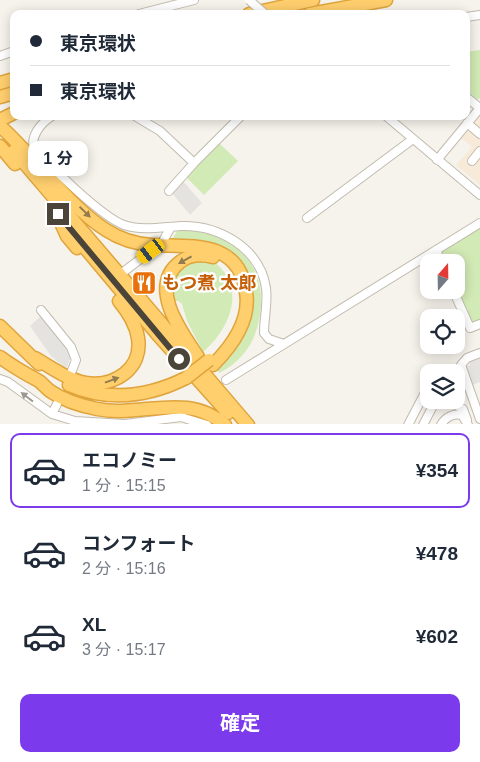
<!DOCTYPE html>
<html lang="ja">
<head>
<meta charset="utf-8">
<style>
	:root { --surface:#fff; --page:#f6f6f7; --text:#1f2937; --muted:#747a83; --line:#e0e1e3; --accent:#7c3aed }
	body { margin:0; font-family:Helvetica,"Noto Sans JP",sans-serif; background:var(--page); color:var(--text); height:100vh; display:flex; flex-direction:column; font-size:19px; white-space:nowrap }
	* { box-sizing:border-box; margin:0 }
	p { font-size:16px; color:var(--muted) }
	.icon { flex:none; width:28px; height:28px; fill:none; stroke:currentColor; stroke-width:2; stroke-linecap:round; stroke-linejoin:round }
	.map { position:relative; height:424px; overflow:hidden }
	.details { display:flex; flex-direction:column; background:var(--surface); flex:1 }
	.details>* { flex:none }
	.guide { position:absolute; left:10px; top:10px; width:460px; height:110px; border-radius:10px; box-shadow:0 2px 12px #0003; display:grid; align-content:center; height:110px; padding:0 20px; background:var(--surface) }
	.needle { width:32px; rotate:20deg }
	.fabs { position:absolute; left:420px; top:254px; display:grid; gap:10px }
	.fabs a { display:grid; place-items:center; width:45px; height:45px; border-radius:10px; background:var(--surface); box-shadow:0 2px 12px #0003; font-size:25px }
	.end { position:absolute; width:22px; height:22px; margin:-11px; border:6px solid #4b4439; background:#fff; box-shadow:0 0 0 2px #fff }
	.from { border-radius:50% }
	.bubble { position:absolute; height:35px; border-radius:10px; background:var(--surface); box-shadow:0 2px 12px #0003; font-size:16px; font-weight:700; line-height:35px; text-align:center }
	.car { position:absolute; width:15px; height:30px; margin:-15px -8px; border-radius:6px; box-shadow:0 0 4px 1px #0007; background:linear-gradient(#f5c518 24%,#345 0 40%,#f5c518 0 76%,#345 0 86%,#f5c518 0) }
	.guide b { display:flex; align-items:center; gap:18px; height:48px; font-size:19px }
	.guide b+b { border-top:1px solid var(--line) }
	.guide i { width:12px; height:12px; background:var(--text) }
	ul { padding:9px 0 0; list-style:none }
	li { display:flex; align-items:center; gap:15px; height:75px; margin:0 10px 8px; padding:0 10px; border:2px solid transparent; border-radius:10px }
	li div { flex:1 }
	li b { display:block; font-size:19px }
	li em { font-style:normal; font-weight:700 }
	li.on { border-color:var(--accent) }
	li>.icon { width:45px; height:45px; stroke-width:1.5 }
	.button { display:flex; gap:10px; margin-top:auto; padding:10px 20px }
	.button a { flex:1; height:58px; border-radius:10px; background:var(--accent); color:#fff; font-size:20px; font-weight:700; line-height:58px; text-align:center }
	.map>svg:first-child { display:block }
</style>
</head>
<body>
<div class="map">
<svg width="480" height="425" viewBox="0 0 480 425">
	<rect width="100%" height="100%" fill="#f6f3ec"/>
	<path fill="#f7ead8" d="M480 111V185L456 165 472 147 460 137Z"/>
	<path fill="#d2eab5" d="M480 50V98L476 100 466 92V52Z
		M219 143 238 161 204 195 186 177Z
		M480 226V321L474 323 471 322 456 290V262H444L441 251Z
		M178 230C231 230 271 263 259 320 254 344 242 361 219 373L217 369 251 304C228 252 235 241 172 239Z
		M210 259C248 284 232 327 203 352L187 321 182 304 178 301H171L172 278 186 261Z"/>
	<path fill="#e5e3e0" d="M183 181 202 203 190 215 172 193Z
		M41 316 70 354 71 357 66 369 51 356 30 326Z
		M480 356V382L472 385 465 367 470 365 469 360Z"/>
	<g fill="none" stroke-linecap="round" stroke-linejoin="round">
		<defs>
			<path id="minor" d="M139 14 194 0
				M466 17 480 15
				M0 56 14 51
				M466 97 480 108
				M52 116C41 123 30 136 34 149 52 168 102 217 124 225 142 231 162 227 181 226 219 225 260 248 266 288 268 303 264 318 264 333L269 339 284 344
				M135 116 160 131 194 163 241 116
				M386 116 480 195
				M467 123 480 134
				M437 160 480 108
				M472 161 480 151
				M169 191 194 163
				M307 218 413 139
				M164 239 171 227
				M436 250 441 262
				M118 276 151 251
				M453 290 470 328 480 324
				M41 310 71 347 76 360 71 373
				M480 353 467 358 461 365 480 419
				M0 379 8 382 52 414 75 421 125 424 181 417 207 425
				M226 380 480 223
				M447 400 463 409 467 420
				M52 414 57 404
				M408 425 429 385
				M423 425 436 400
				M441 425C445 417 454 413 462 415L468 425"/>
			<path id="highway" d="M249 14 313 0
				M310 14 386 0
				M0 83 14 79
				M0 97 14 93
				M0 120 14 113
				M0 126C35 157 67 205 106 230 120 239 135 244 152 245 190 247 239 239 246 292 251 321 232 346 213 365
				M0 146 15 164
				M14 151 248 425
				M57 214 67 236 77 248
				M76 237 158 335 228 413
				M0 326 39 364
				M0 357C12 366 26 374 39 381 43 384 46 388 50 391 63 400 82 406 97 409 141 418 187 391 225 425
				M198 357C182 333 147 287 180 262 190 254 201 254 213 257
				M35 358C51 367 68 380 86 383 114 387 143 369 138 338 136 324 128 312 119 301
				M69 385C109 402 148 397 186 378"/>
		</defs>
		<use href="#minor" stroke="#c2bbae" stroke-width="10"/>
		<use href="#highway" stroke="#e0a43c" stroke-width="15"/>
		<use href="#minor" stroke="#fff" stroke-width="8"/>
		<use href="#highway" stroke="#ffcf6e" stroke-width="12"/>
		<defs>
			<path id="minor-bridge" d="M249 0 265 14"/>
			<path id="highway-bridge" d="M186 378 209 360"/>
		</defs>
		<use href="#minor-bridge" stroke="#c2bbae" stroke-width="10" stroke-linecap="butt"/>
		<use href="#highway-bridge" stroke="#e0a43c" stroke-width="15" stroke-linecap="butt"/>
		<use href="#minor-bridge" stroke="#fff" stroke-width="8"/>
		<use href="#highway-bridge" stroke="#ffcf6e" stroke-width="12"/>
	</g>
	<defs><path id="oneway-solid" d="M-6-.8H1V-3.2L6.5 0L1 3.2V.8H-6Z" transform="scale(1.25)"/></defs>
	<g fill="#937c4e">
		<use href="#oneway-solid" transform="translate(85 212) rotate(44)"/>
		<use href="#oneway-solid" transform="translate(185 260) rotate(151)"/>
		<use href="#oneway-solid" transform="translate(112 380) rotate(-20)"/>
	</g>
	<use fill="#9c9892" href="#oneway-solid" transform="translate(27 397) rotate(-143)"/>
	<g fill="none" stroke-linecap="round" stroke-linejoin="round">
		<path stroke="#4b4439" stroke-width="6" d="M58 214 179 359"/>
	</g>
	<defs>
		<symbol id="restaurant-square" viewBox="-11 -11 22 22"><rect x="-9" y="-9" width="18" height="18" rx="4" fill="#e8710a" stroke="#fff"/><path d="M-5-6h1v4h1v-4h1v4h1v-4h1v5L-1.5 .5V6h-2V.5L-5-1ZM5-6V6H3V1.5H1.5Q1.5-4 5-6Z" fill="#fff"/></symbol>
	</defs>
	<g fill-rule="evenodd">
		<use href="#restaurant-square" x="130" y="269" width="28" height="28"/>
	</g>
	<g text-anchor="middle" dominant-baseline="central" stroke-width="4.5" stroke-linejoin="round" paint-order="stroke">
		<g font-size="18" font-weight="bold" fill="#c56008" stroke="#fff" text-anchor="start">
			<text x="162" y="283">もつ煮 太郎</text>
		</g>
	</g>
</svg>
<div class="fabs">
<a><svg class="needle" viewBox="-14 -14 28 28"><path d="M0-13l5 13h-10z" fill="#e53935"/><path d="M0 13l5-13h-10z" fill="#747a83"/></svg></a>
<a><svg class="icon" aria-label="locate" viewBox="0 0 24 24"><circle cx="12" cy="12" r="6"/><path d="M12 2v4M12 18v4M2 12h4M18 12h4"/></svg></a>
<a><svg class="icon" aria-label="layers" viewBox="0 0 24 24"><path d="M12 4l9 5-9 5-9-5zM3 14l9 5 9-5"/></svg></a>
</div>
<i class="end from" style="left:179px;top:359px"></i>
<i class="end" style="left:58px;top:214px"></i>
<div class="bubble" style="left:28px;top:141px;width:60px">1 分</div>
<i class="car" style="left:151px;top:251px;rotate:233deg"></i>
<div class="guide">
<b><i class="from"></i>東京環状</b>
<b><i></i>東京環状</b>
</div>
</div>
<section class="details">
<ul>
<li class="on"><svg class="icon" aria-label="car" viewBox="0 0 24 24"><path d="M5 17H2v-5l4-1 3-4h7l3 4 3 1v5h-3M9 17h6M6 11h13"/><circle cx="7" cy="17" r="2"/><circle cx="17" cy="17" r="2"/></svg><div><b>エコノミー</b><p>1 分 · 15:15</p></div><em>¥354</em></li>
<li><svg class="icon" aria-label="car" viewBox="0 0 24 24"><path d="M5 17H2v-5l4-1 3-4h7l3 4 3 1v5h-3M9 17h6M6 11h13"/><circle cx="7" cy="17" r="2"/><circle cx="17" cy="17" r="2"/></svg><div><b>コンフォート</b><p>2 分 · 15:16</p></div><em>¥478</em></li>
<li><svg class="icon" aria-label="car" viewBox="0 0 24 24"><path d="M5 17H2v-5l4-1 3-4h7l3 4 3 1v5h-3M9 17h6M6 11h13"/><circle cx="7" cy="17" r="2"/><circle cx="17" cy="17" r="2"/></svg><div><b>XL</b><p>3 分 · 15:17</p></div><em>¥602</em></li>
</ul>
<div class="button"><a>確定</a></div>
</section>
</body>
</html>
